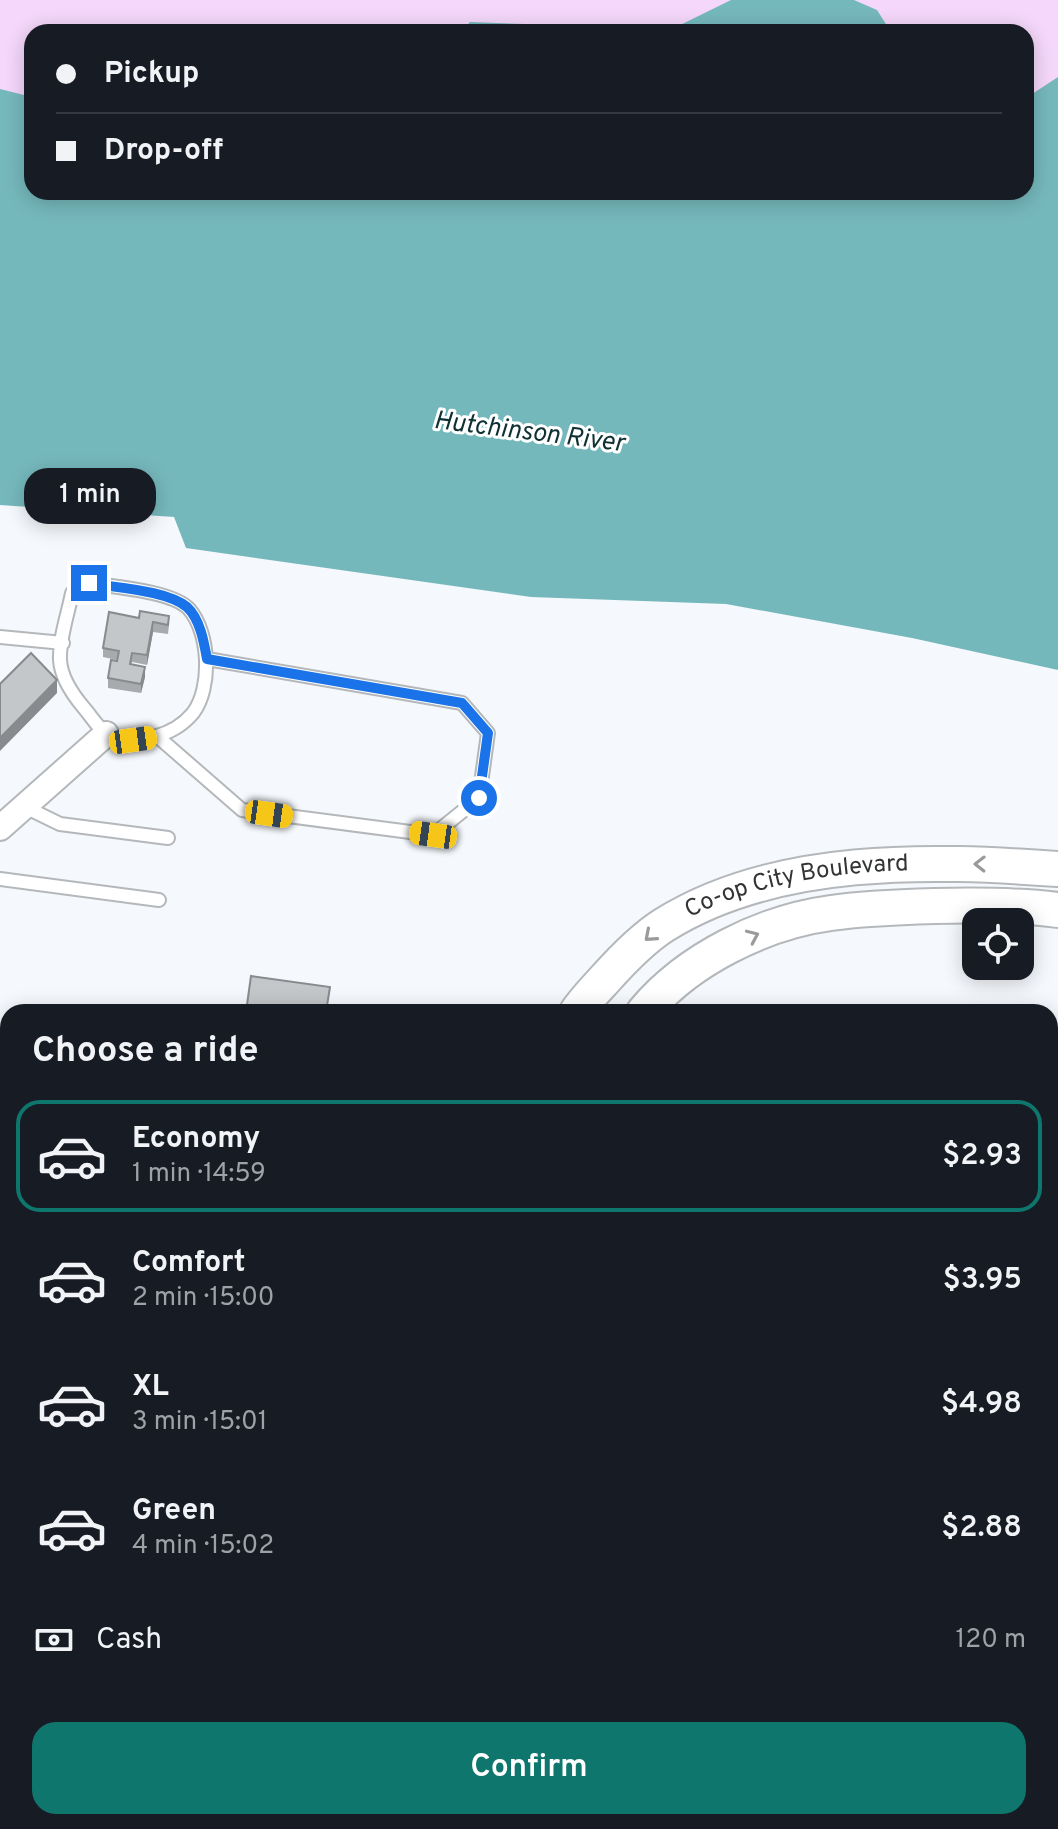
<!DOCTYPE html>
<html lang="en">
<head>
<meta charset="utf-8">
<style>
	:root { --surface:#171b24; --page:#242831; --text:#f1f3f6; --muted:#9ea1a6; --line:#363941; --accent:#0f766e }
	body { margin:0; font-family:Overpass,sans-serif; background:var(--page); color:var(--text); height:100vh; display:flex; flex-direction:column; font-size:30px; white-space:nowrap }
	* { box-sizing:border-box; margin:0 }
	p { font-size:26px; color:var(--muted) }
	.icon { flex:none; width:44px; height:44px; fill:none; stroke:currentColor; stroke-width:2; stroke-linecap:round; stroke-linejoin:round }
	.map { position:relative; flex:1; overflow:hidden }
	.sheet { position:absolute; left:0px; top:1004px; width:1058px; height:826px; display:flex; flex-direction:column; background:var(--surface); border-radius:24px 24px 0 0; box-shadow:0 4px 20px #0003 }
	.sheet>* { flex:none }
	.banner { position:absolute; left:24px; top:24px; width:1010px; height:176px; border-radius:24px; box-shadow:0 4px 20px #0003; display:grid; align-content:center; height:176px; padding:0 32px; background:var(--surface) }
	.buttons { position:absolute; left:962px; top:908px; display:grid; gap:16px }
	.buttons a { display:grid; place-items:center; width:72px; height:72px; border-radius:16px; background:var(--surface); box-shadow:0 4px 20px #0003; font-size:40px }
	.end { position:absolute; width:36px; height:36px; margin:-18px; border:10px solid #1a73e8; background:#fff; box-shadow:0 0 0 4px #fff }
	.from { border-radius:50% }
	.bubble { position:absolute; height:56px; border-radius:24px; background:var(--surface); box-shadow:0 4px 20px #0003; font-size:26px; font-weight:600; line-height:56px; text-align:center }
	.car { position:absolute; width:24px; height:48px; margin:-24px -12px; border-radius:10px; box-shadow:0 0 6px 2px #0007; background:linear-gradient(#f5c518 24%,#345 0 40%,#f5c518 0 76%,#345 0 86%,#f5c518 0) }
	.banner b { display:flex; align-items:center; gap:28px; height:76px; font-size:30px }
	.banner b+b { border-top:2px solid var(--line) }
	.banner i { width:20px; height:20px; background:var(--text) }
	ul { padding:0; list-style:none }
	li { display:flex; align-items:center; gap:24px; height:112px; margin:0 16px 12px; padding:0 16px; border:4px solid transparent; border-radius:24px }
	li div { flex:1 }
	li b { display:block; font-size:30px }
	li em { font-style:normal; font-weight:600 }
	li.selected { border-color:var(--accent) }
	li>.icon { width:72px; height:72px; stroke-width:1.5 }
	h2 { padding:0 32px; font-size:36px; line-height:96px }
	.pay { display:flex; align-items:center; gap:20px; height:88px; padding:0 32px; font-size:30px }
	.pay p { margin-inline-start:auto }
	.cta { display:flex; gap:16px; margin-top:auto; padding:16px 32px }
	.cta a { flex:1; height:92px; border-radius:24px; background:var(--accent); color:#fff; font-size:32px; font-weight:600; line-height:92px; text-align:center }
	.map>svg:first-child { display:block }
</style>
</head>
<body>
<div class="map">
<svg width="1058" height="1829" viewBox="0 0 1058 1829">
	<rect width="100%" height="100%" fill="#f5f8fc"/>
	<path fill="#e7edf7" d="M0 1278 8 1279V1792L0 1778Z
		M25 1822H748L752 1829H29Z"/>
	<path fill="#f4d7fa" d="M0 0H1058V227L1026 192V32H32V148L0 147Z"/>
	<path fill="#75b8bc" d="M731 0H854L877 10 891 32H666Z
		M470 22 524 24 533 32H461Z
		M1058 77V670L912 638 726 604 531 597 186 548 174 517 0 505V89L32 97V192H1026V98Z"/>
	<g fill="none" stroke-linecap="round" stroke-linejoin="round">
		<defs>
			<path id="service" d="M89 583C114 587 172 591 189 609 210 633 212 688 193 713 174 736 137 746 109 735 100 731 91 716 84 708 73 695 61 678 60 660 59 639 68 614 72 593Z
				M0 637 63 643
				M157 736 242 810 433 835 479 798 488 733 462 703 207 659
				M23 806 60 824 168 838
				M0 879 159 900
				M0 1094H8
				M0 1348 8 1344
				M348 1822 352 1829
				M703 1822 707 1829"/>
			<path id="minor" d="M0 828 106 734
				M1058 1334 1055 1355 1058 1365"/>
			<g id="secondary">
				<path id="s1" d="M577 1012C585 1000 595 990 605 979 622 960 642 939 664 925 776 855 930 860 1058 869"/>
				<path d="M644 1012C688 959 764 922 831 913 865 908 900 907 935 906 976 905 1017 905 1058 910"/>
				<path d="M0 1182H8"/>
				<path d="M0 1226H8"/>
				<path d="M808 1822 813 1829"/>
				<path d="M866 1822 870 1829"/>
			</g>
		</defs>
		<use href="#service" stroke="#b5b8bb" stroke-width="16"/>
		<use href="#minor" stroke="#b5b8bb" stroke-width="28"/>
		<use href="#secondary" stroke="#b5b8bb" stroke-width="38"/>
		<path stroke="#a6a8ab" stroke-width="5" stroke-dasharray="6 4" stroke-linecap="butt" d="M1050 1267 1058 1279"/>
		<use href="#service" stroke="#fff" stroke-width="12"/>
		<use href="#minor" stroke="#fff" stroke-width="24"/>
		<use href="#secondary" stroke="#fff" stroke-width="34"/>
	</g>
	<path fill="#a8abad" d="M139 618 169 625 168 634 153 632 147 665 132 662 131 665 145 677 141 693 108 688V678L117 660 103 657V648Z
		M8 1360V1781L0 1768V1364Z
		M1050 1462 1058 1465V1643L1053 1641 1050 1643Z
		M32 1822H320L311 1827 312 1829H36Z"/>
	<path fill="#888b8d" d="M153 622V632L147 665V655Z
		M145 667V677L141 693V684Z
		M57 680V693L0 751V738Z
		M1053 1623V1641L1050 1643V1625Z
		M304 1822H320L308 1829Z"/>
	<path fill="#c3c7c9" stroke="#888b8d" stroke-width="2" d="M140 611 169 616 168 625 153 622 147 655 132 653 130 664 145 667 141 684 108 678 111 660 117 661 119 651 103 648 109 612 139 618Z
		M31 653 57 680 0 738V684Z
		M251 976 330 987 326 1012H246Z
		M8 1360V1764L0 1750V1364Z
		M1050 1462 1058 1465V1625L1053 1623 1050 1625Z
		M42 1822H308L312 1829H46Z"/>
	<defs><path id="oneway-chevron" d="M-2-3.5L2.5 0L-2 3.5" fill="none" stroke-width="1.6" stroke-linecap="round" stroke-linejoin="round" transform="scale(2)"/></defs>
	<g stroke="#999a9a">
		<use href="#oneway-chevron" transform="translate(980 864) rotate(-179)"/>
		<use href="#oneway-chevron" transform="translate(650 936) rotate(139)"/>
		<use href="#oneway-chevron" transform="translate(753 936) rotate(-24)"/>
	</g>
	<g fill="none" stroke-linecap="round" stroke-linejoin="round">
		<path stroke="#1a73e8" stroke-width="10" d="M89 583C116 588 166 590 187 607 200 619 204 642 207 659L462 703 488 733 479 798"/>
	</g>
	<g text-anchor="middle" dominant-baseline="central" stroke-width="6" stroke-linejoin="round" paint-order="stroke">
		<g font-size="24" fill="#333435" stroke="#fff">
			<text stroke="none"><textPath href="#s1" startOffset="264">Co-op City Boulevard</textPath></text>
		</g>
		<g font-size="26" font-style="italic" fill="#0f3133" stroke="#fff">
			<text transform="translate(529 433) rotate(7)">Hutchinson River</text>
		</g>
	</g>
</svg>
<div class="buttons">
<a><svg class="icon" aria-label="locate" viewBox="0 0 24 24"><circle cx="12" cy="12" r="6"/><path d="M12 2v4M12 18v4M2 12h4M18 12h4"/></svg></a>
</div>
<i class="end from" style="left:479px;top:798px"></i>
<i class="end" style="left:89px;top:583px"></i>
<div class="bubble" style="left:24px;top:468px;width:132px">1 min</div>
<i class="car" style="left:133px;top:740px;rotate:82deg"></i>
<i class="car" style="left:269px;top:814px;rotate:98deg"></i>
<i class="car" style="left:433px;top:835px;rotate:278deg"></i>
<div class="banner">
<b><i class="from"></i>Pickup</b>
<b><i></i>Drop-off</b>
</div>
<section class="sheet">
<h2>Choose a ride</h2>
<ul>
<li class="selected"><svg class="icon" aria-label="car" viewBox="0 0 24 24"><path d="M5 17H2v-5l4-1 3-4h7l3 4 3 1v5h-3M9 17h6M6 11h13"/><circle cx="7" cy="17" r="2"/><circle cx="17" cy="17" r="2"/></svg><div><b>Economy</b><p>1 min · 14:59</p></div><em>$2.93</em></li>
<li><svg class="icon" aria-label="car" viewBox="0 0 24 24"><path d="M5 17H2v-5l4-1 3-4h7l3 4 3 1v5h-3M9 17h6M6 11h13"/><circle cx="7" cy="17" r="2"/><circle cx="17" cy="17" r="2"/></svg><div><b>Comfort</b><p>2 min · 15:00</p></div><em>$3.95</em></li>
<li><svg class="icon" aria-label="car" viewBox="0 0 24 24"><path d="M5 17H2v-5l4-1 3-4h7l3 4 3 1v5h-3M9 17h6M6 11h13"/><circle cx="7" cy="17" r="2"/><circle cx="17" cy="17" r="2"/></svg><div><b>XL</b><p>3 min · 15:01</p></div><em>$4.98</em></li>
<li><svg class="icon" aria-label="car" viewBox="0 0 24 24"><path d="M5 17H2v-5l4-1 3-4h7l3 4 3 1v5h-3M9 17h6M6 11h13"/><circle cx="7" cy="17" r="2"/><circle cx="17" cy="17" r="2"/></svg><div><b>Green</b><p>4 min · 15:02</p></div><em>$2.88</em></li>
</ul>
<div class="pay"><svg class="icon" aria-label="cash" viewBox="0 0 24 24"><path d="M3 7h18v10H3z"/><circle cx="12" cy="12" r="2"/></svg>Cash<p>120 m</p></div>
<div class="cta"><a>Confirm</a></div>
</section>
</div>
</body>
</html>
